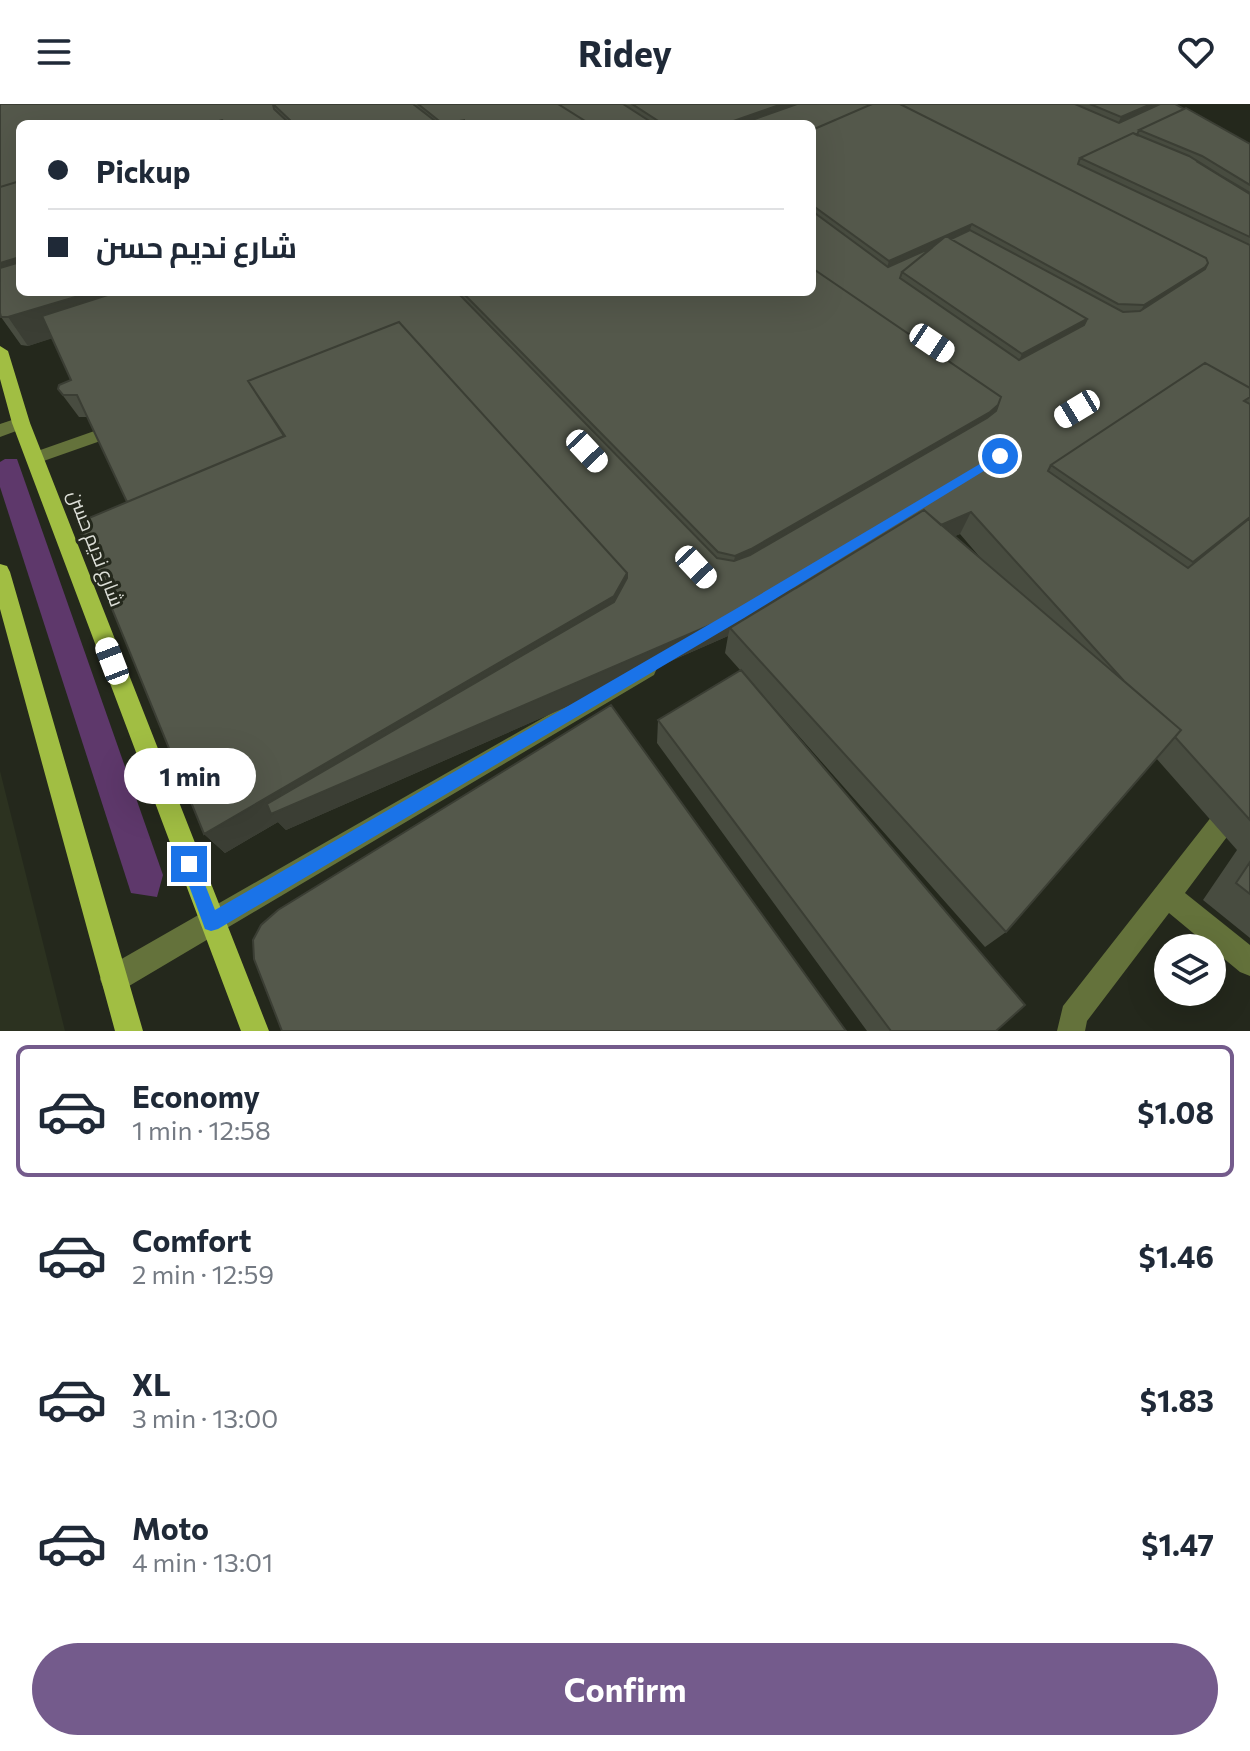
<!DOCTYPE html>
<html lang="en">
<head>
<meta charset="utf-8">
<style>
	:root { --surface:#fff; --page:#f6f6f7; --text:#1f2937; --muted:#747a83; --line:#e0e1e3; --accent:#745b8c }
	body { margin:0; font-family:Commissioner,Cairo,sans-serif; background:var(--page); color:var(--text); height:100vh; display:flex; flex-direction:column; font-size:30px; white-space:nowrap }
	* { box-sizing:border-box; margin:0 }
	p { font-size:26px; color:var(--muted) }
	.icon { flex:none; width:44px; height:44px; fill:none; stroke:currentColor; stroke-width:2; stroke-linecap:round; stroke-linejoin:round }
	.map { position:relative; height:927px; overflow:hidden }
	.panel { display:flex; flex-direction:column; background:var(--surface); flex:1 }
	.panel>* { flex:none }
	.top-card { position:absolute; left:16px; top:16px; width:800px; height:176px; border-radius:12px; box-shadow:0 8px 32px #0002; display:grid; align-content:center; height:176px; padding:0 32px; background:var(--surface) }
	.tools { position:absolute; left:1154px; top:830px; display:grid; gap:16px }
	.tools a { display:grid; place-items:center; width:72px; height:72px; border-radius:50%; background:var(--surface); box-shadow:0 8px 32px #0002; font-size:40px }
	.end { position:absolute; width:36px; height:36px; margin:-18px; border:10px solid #1a73e8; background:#fff; box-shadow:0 0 0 4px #fff }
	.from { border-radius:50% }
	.bubble { position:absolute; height:56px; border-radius:28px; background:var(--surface); box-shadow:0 8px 32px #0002; font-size:26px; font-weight:700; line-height:56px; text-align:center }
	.car { position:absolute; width:24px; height:48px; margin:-24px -12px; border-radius:10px; box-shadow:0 0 6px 2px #0007; background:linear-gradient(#fff 24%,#345 0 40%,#fff 0 76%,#345 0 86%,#fff 0) }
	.top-card b { display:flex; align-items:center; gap:28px; height:76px; font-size:30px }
	.top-card b+b { border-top:2px solid var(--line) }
	.top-card i { width:20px; height:20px; background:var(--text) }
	ul { padding:14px 0 0; list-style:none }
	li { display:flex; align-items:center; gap:24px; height:132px; margin:0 16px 12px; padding:0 16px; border:4px solid transparent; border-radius:12px }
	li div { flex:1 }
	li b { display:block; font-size:30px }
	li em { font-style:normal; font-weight:700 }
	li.on { border-color:var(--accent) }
	li>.icon { width:72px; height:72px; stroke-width:1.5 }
	.action { display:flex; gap:16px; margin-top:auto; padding:16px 32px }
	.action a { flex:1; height:92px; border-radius:48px; background:var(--accent); color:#fff; font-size:32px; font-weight:700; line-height:92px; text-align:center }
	header { display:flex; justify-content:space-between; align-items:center; height:104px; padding:0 32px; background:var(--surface); font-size:36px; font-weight:700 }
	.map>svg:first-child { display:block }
</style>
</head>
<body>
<header><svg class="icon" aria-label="menu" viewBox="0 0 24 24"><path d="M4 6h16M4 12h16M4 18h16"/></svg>Ridey<svg class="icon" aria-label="heart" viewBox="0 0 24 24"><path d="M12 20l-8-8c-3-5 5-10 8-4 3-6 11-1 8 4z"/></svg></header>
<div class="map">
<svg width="1250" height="927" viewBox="0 0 1250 927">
	<rect width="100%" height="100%" fill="#24281c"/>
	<path fill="#2c3220" d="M0 667 65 927H0Z"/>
	<path fill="#5e386b" d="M5 355H17L163 771 157 793 131 789 0 383V358Z"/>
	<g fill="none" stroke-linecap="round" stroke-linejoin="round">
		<path fill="#64723b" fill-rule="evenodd" d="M21 313 27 315 30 319 27 323 0 333V320Z
			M120 318 129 324 126 328 35 360 26 354 29 350Z
			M646 555 654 557 657 564 654 571 124 885 114 889 104 885 100 875 104 865Z
			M1250 671V702L1185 789 1250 841V872L1240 868 1169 809 1087 917 1085 927H1057L1063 902 1241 675Z"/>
		<path fill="#a1be43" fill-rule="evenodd" d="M0 242 8 247 30 319 269 927H241L12 319 0 275Z
			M0 460 7 462 10 468 143 927H115L0 505Z"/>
	</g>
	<path fill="#484c40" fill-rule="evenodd" d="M0 0H1175L1250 40V834L1203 796 1237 746 1156 654 1006 828 985 843 752 579 996 927H867L657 639 658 616 741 567 725 549 728 532 286 726 278 718 225 749 204 730 127 398 88 313H79L58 285 71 276 52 234 28 242 21 241 1 213ZM20 20H812V188H20ZM960 430 984 458 955 432Z"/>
	<path fill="#3b3e34" d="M782 0H840L795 20H725Z
		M1151 0H1160L1109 40 1121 13Z
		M972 120 962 148 902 168 881 185 889 157Z
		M20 153V187L0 185V159Z
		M1208 159 1191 187 1128 230 1144 201Z
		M92 188H177L174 196 28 242 8 213Z
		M1087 215 1073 244 1009 279 1022 250Z
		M998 301 985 330 730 479 735 452Z
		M971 408 960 430 925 445 935 424Z
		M627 469 823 472 730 524 728 532 286 726 278 718 225 749 204 730Z"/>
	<path fill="#54584b" stroke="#3b3e34" stroke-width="2" d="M0 0H273L274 5 290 20H226L222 16 208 20H20V77L0 83Z
		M273 0H413L439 20H294Z
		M418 0H558L585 17 576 20H452L465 16 443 20Z
		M558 0H623L654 20H585V17Z
		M632 0H782L725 20H663Z
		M797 0H872L812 26V20H741Z
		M872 0H900L1206 154 1208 159 1205 163 1144 201 1118 200 972 120 889 157 812 101V26Z
		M900 0H1075L1119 19 1160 0H1175L1184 5 1139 26 1137 31 1133 29 1080 54 1078 60 1250 141V284L1205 259 1051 361 1048 367 1188 464 1250 414V716L1175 633 1181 626 1124 577 971 408 941 421 924 406 796 484 271 710 267 700 614 498 627 474V469L399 218 248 277 284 332 127 398 77 291H63L58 285 59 281 71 276 42 212 117 188H457L717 454 734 457 750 451 987 314 996 307 1001 293 812 164V107L888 163 933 143 902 168 900 174 1019 256 1084 221 1087 215 951 135 970 126 1123 208 1140 207 1205 165 1208 159 1206 154Z
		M1090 0H1151L1121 13Z
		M1186 4 1250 40V81L1202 52 1139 26Z
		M222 16 226 20H208Z
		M1133 29 1189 52 1250 90V133L1080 54Z
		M1196 57 1250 89V90Z
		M20 77V153L0 159V83Z
		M946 132 1087 215 1022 250 902 168Z
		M20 158V188H92L8 213H1L0 209V164Z
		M812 164 1001 293 998 301 990 308 751 445 735 452 718 448 462 188H812Z
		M399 218 627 469 614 492 204 730 77 419 285 332 248 277Z
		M1205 259 1250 284V293L1244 297 1250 300V413L1193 458 1051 361Z
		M924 406 1181 626 1006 828 730 524Z
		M741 566 1025 901 996 927H891L658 616Z
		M611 601 846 927H282L254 855 253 836 261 821 278 806Z
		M1250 758V790L1236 779Z"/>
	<path fill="#1a73e8" d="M1000 348 1006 352 1005 354 744 514 218 825 211 827 205 825 181 760 183 755 189 752 195 755 215 806 734 506Z"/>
	<g text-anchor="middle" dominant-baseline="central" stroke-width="6" stroke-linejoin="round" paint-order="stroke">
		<g font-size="20" fill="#dcded7" stroke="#24281c">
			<text transform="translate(97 444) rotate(69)">شارع نديم حسن</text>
		</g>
	</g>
</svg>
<div class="tools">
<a><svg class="icon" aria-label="layers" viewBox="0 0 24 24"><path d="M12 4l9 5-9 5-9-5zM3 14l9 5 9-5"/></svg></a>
</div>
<i class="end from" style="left:1000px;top:352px"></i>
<i class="end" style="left:189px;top:760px"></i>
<div class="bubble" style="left:124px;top:644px;width:132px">1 min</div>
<i class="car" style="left:932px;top:239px;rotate:124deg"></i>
<i class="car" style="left:1077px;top:305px;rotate:239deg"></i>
<i class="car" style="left:587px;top:347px;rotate:137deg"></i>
<i class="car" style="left:696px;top:463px;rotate:137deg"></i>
<i class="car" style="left:112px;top:557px;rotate:339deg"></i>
<div class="top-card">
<b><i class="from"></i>Pickup</b>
<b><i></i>شارع نديم حسن</b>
</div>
</div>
<section class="panel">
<ul>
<li class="on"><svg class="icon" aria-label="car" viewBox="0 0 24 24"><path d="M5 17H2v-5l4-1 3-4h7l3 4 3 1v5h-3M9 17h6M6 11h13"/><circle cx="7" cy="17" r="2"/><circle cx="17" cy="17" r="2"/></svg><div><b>Economy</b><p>1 min · 12:58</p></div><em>$1.08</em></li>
<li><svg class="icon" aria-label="car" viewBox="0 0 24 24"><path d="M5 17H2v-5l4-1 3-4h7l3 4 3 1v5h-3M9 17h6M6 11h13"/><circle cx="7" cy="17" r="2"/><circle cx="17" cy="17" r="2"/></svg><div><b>Comfort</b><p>2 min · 12:59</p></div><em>$1.46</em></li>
<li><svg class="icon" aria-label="car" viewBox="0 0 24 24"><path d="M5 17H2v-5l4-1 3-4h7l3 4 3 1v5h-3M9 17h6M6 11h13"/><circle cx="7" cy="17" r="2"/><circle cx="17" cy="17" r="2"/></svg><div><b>XL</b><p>3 min · 13:00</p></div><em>$1.83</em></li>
<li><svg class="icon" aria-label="car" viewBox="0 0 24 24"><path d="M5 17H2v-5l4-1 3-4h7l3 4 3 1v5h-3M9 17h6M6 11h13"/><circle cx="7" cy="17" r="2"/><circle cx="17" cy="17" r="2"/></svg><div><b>Moto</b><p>4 min · 13:01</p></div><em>$1.47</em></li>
</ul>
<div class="action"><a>Confirm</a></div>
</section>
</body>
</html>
